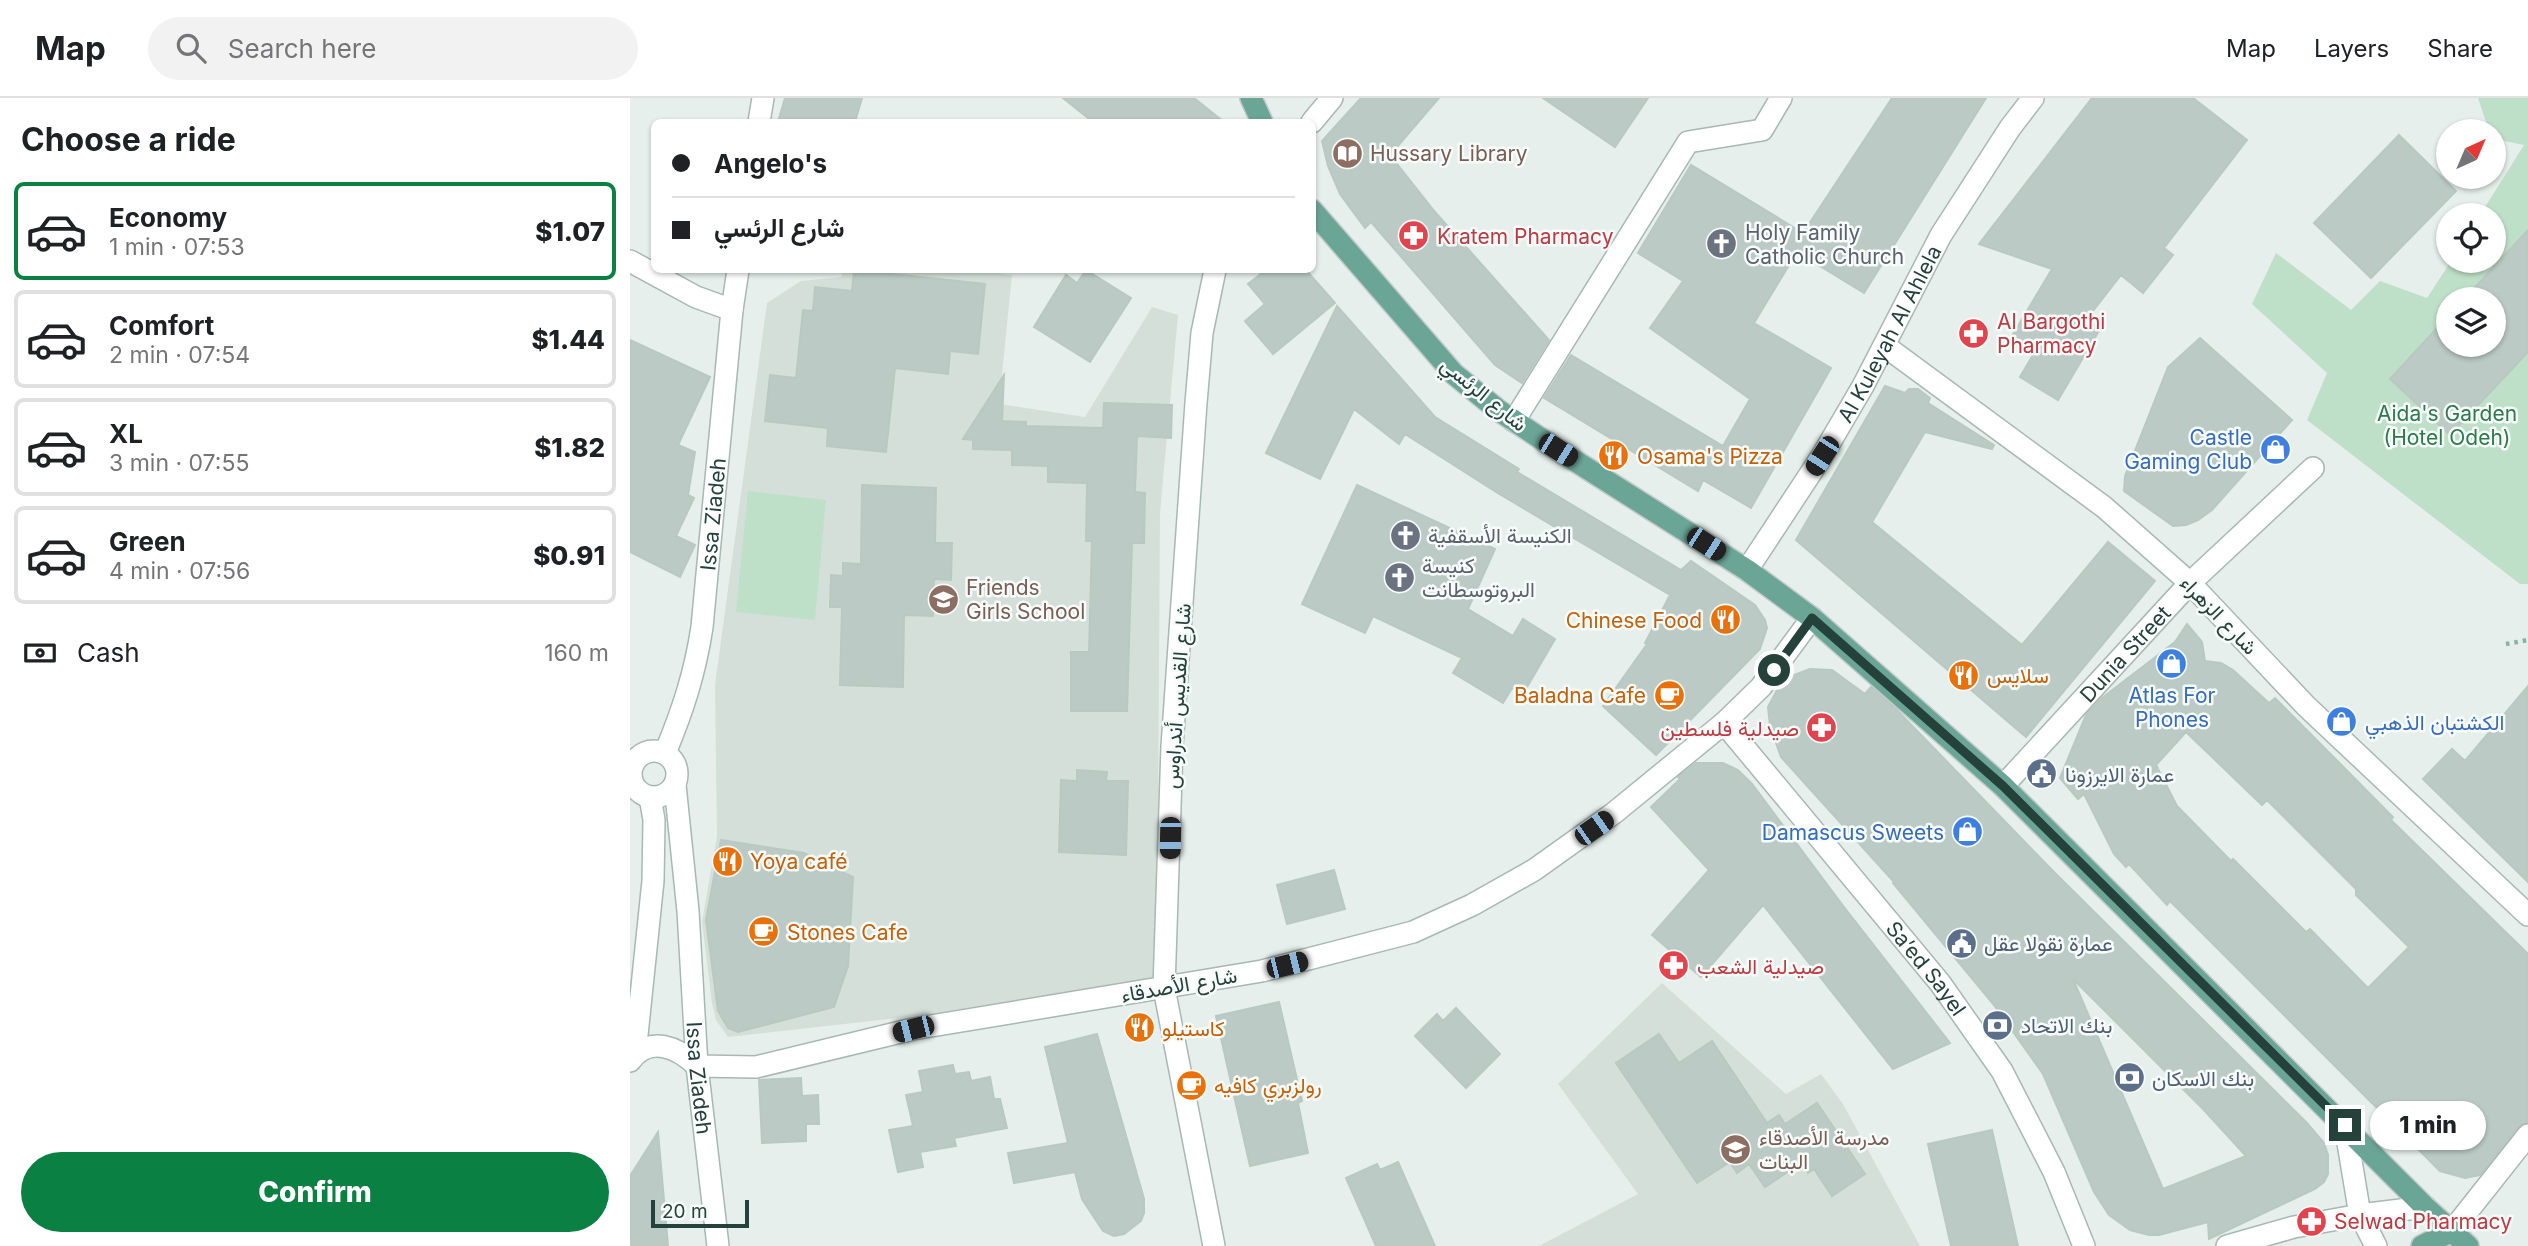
<!DOCTYPE html>
<html lang="en">
<head>
<meta charset="utf-8">
<style>
	:root { --surface:#fff; --page:#f2f2f2; --text:#202124; --muted:#757577; --line:#e0e0e0; --accent:#0b8043 }
	body { margin:0; font-family:Inter,Vazirmatn,sans-serif; background:var(--page); color:var(--text); height:100vh; display:flex; flex-direction:column; font-size:26px; white-space:nowrap }
	* { box-sizing:border-box; margin:0 }
	p { font-size:23px; color:var(--muted) }
	.icon { flex:none; width:38px; height:38px; fill:none; stroke:currentColor; stroke-width:2; stroke-linecap:round; stroke-linejoin:round }
	.map { position:relative; flex:1; overflow:hidden }
	.side { display:flex; flex-direction:column; background:var(--surface); width:630px }
	.side>* { flex:none }
	.banner { position:absolute; left:21px; top:21px; width:665px; height:154px; border-radius:10px; box-shadow:0 2px 5px #0004; display:grid; align-content:center; height:154px; padding:0 21px; background:var(--surface) }
	.needle { width:46px; rotate:44deg }
	.controls { position:absolute; left:1806px; top:21px; display:grid; gap:14px }
	.controls a { display:grid; place-items:center; width:70px; height:70px; border-radius:50%; background:var(--surface); box-shadow:0 2px 5px #0004; font-size:35px }
	.scale { position:absolute; left:21px; bottom:18px; width:98px; box-sizing:border-box; padding-left:7px; border:4px solid #24423a; border-top:0; font-size:19px; line-height:24px; white-space:nowrap; color:#24423a; -webkit-text-stroke:5px #f7fbf9; paint-order:stroke }
	.end { position:absolute; width:32px; height:32px; margin:-16px; border:9px solid #24423a; background:#fff; box-shadow:0 0 0 4px #fff }
	.from { border-radius:50% }
	.bubble { position:absolute; height:49px; border-radius:24px; background:var(--surface); box-shadow:0 2px 5px #0004; font-size:23px; font-weight:800; line-height:49px; text-align:center }
	.car { position:absolute; width:21px; height:42px; margin:-21px -10px; border-radius:9px; box-shadow:0 0 5px 2px #0007; background:linear-gradient(#222 24%,#8ab4d8 0 40%,#222 0 76%,#8ab4d8 0 86%,#222 0) }
	.banner b { display:flex; align-items:center; gap:24px; height:66px; font-size:26px }
	.banner b+b { border-top:2px solid var(--line) }
	.banner i { width:18px; height:18px; background:var(--text) }
	ul { padding:0; list-style:none }
	li { display:flex; align-items:center; gap:21px; height:98px; margin:0 14px 10px; padding:0 7px; border:4px solid var(--line); border-radius:10px }
	li div { flex:1 }
	li b { display:block; font-size:26px }
	li em { font-style:normal; font-weight:800 }
	li.current { border-color:var(--accent) }
	li>.icon { width:63px; height:63px; stroke-width:1.5 }
	h2 { padding:0 21px; font-size:32px; line-height:84px }
	.pay { display:flex; align-items:center; gap:18px; height:77px; padding:0 21px; font-size:26px }
	.pay p { margin-inline-start:auto }
	.cta { display:flex; gap:14px; margin-top:auto; padding:14px 21px }
	.cta a { flex:1; height:80px; border-radius:42px; background:var(--accent); color:#fff; font-size:28px; font-weight:800; line-height:80px; text-align:center }
	header { display:flex; align-items:center; gap:42px; box-sizing:border-box; height:98px; padding:0 35px; background:var(--surface); border-bottom:2px solid var(--line) }
	header strong { font-size:33px }
	nav { display:flex; gap:38px; margin-inline-start:auto; font-size:24px }
	.search { width:490px; height:63px; background:var(--page); display:flex; align-items:center; gap:18px; box-sizing:border-box; padding:0 24px; border-radius:38px; color:var(--muted); font-size:26px }
	main { display:flex; flex:1; min-height:0 }
	.map>svg:first-child { display:block }
</style>
</head>
<body>
<header>
<strong>Map</strong>
<div class="search"><svg class="icon" aria-label="search" viewBox="0 0 24 24"><circle cx="10" cy="10" r="6"/><path d="M15 15l6 6"/></svg>Search here</div>
<nav><a>Map</a><a>Layers</a><a>Share</a></nav>
</header>
<main>
<section class="side">
<h2>Choose a ride</h2>
<ul>
<li class="current"><svg class="icon" aria-label="car" viewBox="0 0 24 24"><path d="M5 17H2v-5l4-1 3-4h7l3 4 3 1v5h-3M9 17h6M6 11h13"/><circle cx="7" cy="17" r="2"/><circle cx="17" cy="17" r="2"/></svg><div><b>Economy</b><p>1 min · 07:53</p></div><em>$1.07</em></li>
<li><svg class="icon" aria-label="car" viewBox="0 0 24 24"><path d="M5 17H2v-5l4-1 3-4h7l3 4 3 1v5h-3M9 17h6M6 11h13"/><circle cx="7" cy="17" r="2"/><circle cx="17" cy="17" r="2"/></svg><div><b>Comfort</b><p>2 min · 07:54</p></div><em>$1.44</em></li>
<li><svg class="icon" aria-label="car" viewBox="0 0 24 24"><path d="M5 17H2v-5l4-1 3-4h7l3 4 3 1v5h-3M9 17h6M6 11h13"/><circle cx="7" cy="17" r="2"/><circle cx="17" cy="17" r="2"/></svg><div><b>XL</b><p>3 min · 07:55</p></div><em>$1.82</em></li>
<li><svg class="icon" aria-label="car" viewBox="0 0 24 24"><path d="M5 17H2v-5l4-1 3-4h7l3 4 3 1v5h-3M9 17h6M6 11h13"/><circle cx="7" cy="17" r="2"/><circle cx="17" cy="17" r="2"/></svg><div><b>Green</b><p>4 min · 07:56</p></div><em>$0.91</em></li>
</ul>
<div class="pay"><svg class="icon" aria-label="cash" viewBox="0 0 24 24"><path d="M3 7h18v10H3z"/><circle cx="12" cy="12" r="2"/></svg>Cash<p>160 m</p></div>
<div class="cta"><a>Confirm</a></div>
</section>
<div class="map">
<svg width="1898" height="1148" viewBox="0 0 1898 1148">
	<rect width="100%" height="100%" fill="#e6efeb"/>
	<path fill="#d4dfda" d="M213 172H342L382 177 369 306 455 319 522 209 548 217 530 415 527 891 98 939 86 922 82 905 72 824 87 738 85 587 137 205 171 183 211 179Z
		M1032 885 1156 996 1191 976 1213 1006 1290 1148H909L1008 1096 928 986Z"/>
	<path fill="#bfe0c8" fill-rule="evenodd" d="M1848 0H1898V486H1890L1677 322 1697 275 1622 206 1646 155 1721 212 1750 183 1797 200 1821 163H1864V117H1850L1894 47 1864 41V33H1859ZM1818 201H1864V247H1818Z
		M118 393 196 402 185 522 106 514Z"/>
	<path fill="#bbcac4" stroke="#b8c9c2" stroke-width="2" fill-rule="evenodd" d="M155 0H232L225 24H148Z
		M433 0H564L594 24H463Z
		M731 0H809L760 57 805 114 919 242 892 285 865 267 741 124 735 130 710 96 698 68 692 43Z
		M913 0H1018L985 49Z
		M1262 0H1356L1234 195 1167 154 1124 225 1201 270 1121 410 1073 382 1068 393 914 300 941 257 1093 348 1120 301 1020 230 1053 183 1008 155 1061 67 1173 135Z
		M1462 0H1563L1617 42 1534 150 1543 157 1513 195 1491 177 1456 222 1470 231 1428 302 1390 279 1403 257 1379 243 1422 171 1349 146Z
		M1769 37 1826 93 1741 180 1684 125Z
		M1898 132V254L1820 337 1760 281 1818 218V247H1864V201H1834Z
		M224 172 355 186 348 256 320 253 318 276 265 270 256 354 197 348 198 330 135 323 140 277 166 280 173 212 183 213 185 189 222 193Z
		M456 172 501 200 460 264 404 229 436 177 447 185Z
		M636 172H676L705 205 643 256 615 223 635 206 618 186Z
		M707 208 805 319 889 371 887 374 1051 472 1061 463 1125 507 1135 522 1137 530 1130 551 1026 657 973 608 1017 546 1015 545 1040 497 866 394 775 336 769 346 724 311 690 381 636 355Z
		M1570 240 1662 322 1582 412 1568 422 1556 427 1543 428 1494 393 1495 378 1538 269Z
		M0 242 80 279 48 347 65 354 58 397 64 400 46 438 65 447 50 479 0 454Z
		M374 277 372 323 396 324V328L473 330 474 305 542 307 541 340 507 338 505 394 515 395 514 445H502L497 613H441V554H459L462 443H456L457 385 418 384V368L382 367V352L343 351V342L333 341Z
		M1255 288 1275 295 1279 291H1288L1300 300 1298 305 1364 347 1362 351 1295 334 1242 424 1392 547 1478 444 1525 483 1396 639 1166 442Z
		M232 387 306 390 305 445H322L321 482 304 481 303 518 274 517 273 589 210 587 212 509H200L201 477 213 478V465L231 466Z
		M727 387 865 451 838 511 883 538 893 521 925 541 893 596 882 590 873 605 823 575 832 560 743 518 735 535 672 506Z
		M1557 526 1572 544 1575 563 1591 565 1603 572 1639 605 1645 600 1763 719 1761 722 1898 856V1024L1888 1029 1850 1077 1835 1080 1810 1073 1540 803 1537 807 1499 766 1496 769 1484 756 1454 696 1448 701 1430 680 1456 617 1472 600 1545 544ZM1556 634 1632 707 1637 702 1726 791V797L1779 849 1738 890 1680 831 1676 834 1603 761 1601 763 1547 708 1526 667Z
		M1180 571 1202 572 1235 596 1241 589 1263 608 1424 774 1677 1025 1694 1045 1698 1057V1076L1694 1084 1685 1091 1579 1141 1578 1124 1529 1137H1519L1500 1132 1479 1117 1464 1094 1413 976 1364 907 1263 785 1264 784 1151 659 1140 628 1138 609 1153 581ZM1443 881 1573 1011 1616 1058 1533 1091Z
		M1898 588V784L1793 681 1822 651 1835 663Z
		M1066 665H1093L1108 672 1122 686 1214 809 1320 945 1263 971 1133 807 1071 879 1022 837 1079 772 1021 709 1050 681 1048 679Z
		M447 672 477 674 476 683H498L496 757 429 754 431 682 447 683Z
		M91 742 174 755 223 779 218 868 204 909 108 934 98 930 88 913 76 822Z
		M704 772 715 811 657 826 647 787Z
		M649 904 672 1003 668 1005 678 1055 620 1068 586 918Z
		M826 910 870 956 836 990 785 938 807 916 813 923Z
		M467 936 514 1101V1115L511 1123 494 1136 484 1138 473 1133 452 1101 445 1074 384 1085 378 1055 438 1045 415 949Z
		M1029 936 1049 965 1082 943 1137 1025 1149 1017 1155 1026 1187 1005 1235 1076 1202 1098 1184 1071 1178 1075 1171 1065 1135 1089 1119 1066 1107 1075 1100 1064 1067 1085 986 965Z
		M323 967 325 976 339 974 341 983 360 979 364 1001H370L377 1030 324 1040 326 1048 290 1054 293 1069 268 1074 259 1032 283 1028 276 997 293 994 289 973Z
		M171 980 172 998 188 997 189 1026H176V1043L132 1045 129 982Z
		M1362 1032 1388 1148H1321L1298 1046Z
		M28 1034 38 1148H0V1078Z
		M768 1064 805 1148H746L716 1080 747 1066 750 1072Z"/>
	<g fill="none" stroke-linecap="round" stroke-linejoin="round">
		<defs>
			<g id="minor">
				<path d="M129 24 133 0"/>
				<path d="M682 24 702 0"/>
				<path d="M0 163 66 199 102 212"/>
				<path d="M1255 248 1474 409 1560 485 1676 608 1898 817"/>
				<path d="M884 323 1058 44 1132 32 1151 0"/>
				<path id="s1" d="M1117 472 1192 358 1233 288 1311 137 1380 30 1403 0"/>
				<path id="s2" d="M1094 625 1310 885 1372 973 1424 1074 1454 1148"/>
				<circle cx="24" cy="676" r="23"/>
				<path id="s3" d="M35 655C53 612 65 575 72 529L102 212 108 172"/>
				<path id="s4" d="M45 687 58 813 67 968 88 1148"/>
				<path id="s5" d="M1373 688 1560 485 1683 370"/>
				<path d="M5 956 23 783 24 722 20 699"/>
				<path d="M0 963C19 936 49 950 67 968L126 969 283 931 632 873 783 834 842 807 904 772 984 715 1094 625 1131 589 1182 520"/>
				<path d="M1715 1027 1730 1117 1746 1148"/>
				<path d="M1822 1133 1898 1037"/>
				<path d="M584 1148 534 890 542 648 566 305 572 235 585 172"/>
				<path d="M1597 1148 1664 1129 1730 1117 1795 1109"/>
			</g>
			<path id="major" d="M621 0 632 24
				M682 112 824 276 868 312 928 352 1117 472 1182 520 1373 688 1795 1109 1838 1148
				M1792 1148 1822 1133"/>
		</defs>
		<use href="#minor" stroke="#a8b8b2" stroke-width="24"/>
		<use href="#major" stroke="#c2cac8" stroke-width="24"/>
		<path stroke="#86b3a5" stroke-width="4.5" stroke-dasharray="3.5 5" stroke-linecap="butt" d="M1876 546 1898 542"/>
		<use href="#minor" stroke="#fff" stroke-width="21"/>
		<use href="#major" stroke="#6aa596" stroke-width="21"/>
	</g>
	<g fill="none" stroke-linecap="round" stroke-linejoin="round">
		<path stroke="#24423a" stroke-width="9" d="M1144 572 1182 520 1373 688 1715 1027"/>
	</g>
	<defs>
		<symbol id="library-disc" viewBox="-11 -11 22 22"><circle r="9.5" fill="#8d6e63" stroke="#f7fbf9"/><path d="M-6-4Q-3-5.5-.7-3.5V5Q-3 3-6 4ZM6-4Q3-5.5 .7-3.5V5Q3 3 6 4Z" fill="#fff"/></symbol>
		<symbol id="pharmacy-disc" viewBox="-11 -11 22 22"><circle r="9.5" fill="#e0444e" stroke="#f7fbf9"/><path d="M-2-6h4v4h4v4h-4v4h-4v-4h-4v-4h4Z" fill="#fff"/></symbol>
		<symbol id="church-disc" viewBox="-11 -11 22 22"><circle r="9.5" fill="#6b7280" stroke="#f7fbf9"/><path d="M-1.2-6h2.4v3.5h3.3v2.4h-3.3V6h-2.4V-.1h-3.3v-2.4h3.3Z" fill="#fff"/></symbol>
		<symbol id="shop-disc" viewBox="-11 -11 22 22"><circle r="9.5" fill="#3f7fe0" stroke="#f7fbf9"/><path d="M-5-2.5h2.3a2.7 3.5 0 0 1 5.4 0H5L5.5 6h-11ZM-1.5-2.5h3a1.5 2.3 0 0 0-3 0Z" fill="#fff"/></symbol>
		<symbol id="restaurant-disc" viewBox="-11 -11 22 22"><circle r="9.5" fill="#e8710a" stroke="#f7fbf9"/><path d="M-5-6h1v4h1v-4h1v4h1v-4h1v5L-1.5 .5V6h-2V.5L-5-1ZM5-6V6H3V1.5H1.5Q1.5-4 5-6Z" fill="#fff"/></symbol>
		<symbol id="school-disc" viewBox="-11 -11 22 22"><circle r="9.5" fill="#8d6e63" stroke="#f7fbf9"/><path d="M0-5L7-2L0 1L-7-2ZM-4 1L0 2.5L4 1V4Q0 6-4 4Z" fill="#fff"/></symbol>
		<symbol id="cafe-disc" viewBox="-11 -11 22 22"><circle r="9.5" fill="#e8710a" stroke="#f7fbf9"/><path d="M-5.5-4.5H6V0H3Q3 3.5 0 3.5H-2.5Q-5.5 3.5-5.5 0ZM3-3.2v2h1.7v-2ZM-6 4.5H4V6H-6Z" fill="#fff"/></symbol>
		<symbol id="civic-disc" viewBox="-11 -11 22 22"><circle r="9.5" fill="#5c6f8a" stroke="#f7fbf9"/><path d="M-.6-6.5H3V-4.5H.6V-3L4-1V1h2V6H-6V1h2V-1L-.6-3ZM-1.2 2.5V6h2.4V2.5Z" fill="#fff"/></symbol>
		<symbol id="bank-disc" viewBox="-11 -11 22 22"><circle r="9.5" fill="#5c6f8a" stroke="#f7fbf9"/><path d="M-6-4H6V4H-6ZM0-2.3a2.3 2.3 0 1 0 0 4.6a2.3 2.3 0 1 0 0-4.6Z" fill="#fff"/></symbol>
	</defs>
	<g fill-rule="evenodd">
		<use href="#library-disc" x="700" y="38" width="35" height="35"/>
		<use href="#pharmacy-disc" x="766" y="120" width="35" height="35"/>
		<use href="#church-disc" x="1074" y="128" width="35" height="35"/>
		<use href="#pharmacy-disc" x="1326" y="218" width="35" height="35"/>
		<use href="#shop-disc" x="1628" y="334" width="35" height="35"/>
		<use href="#restaurant-disc" x="966" y="340" width="35" height="35"/>
		<use href="#church-disc" x="758" y="420" width="35" height="35"/>
		<use href="#church-disc" x="752" y="462" width="35" height="35"/>
		<use href="#school-disc" x="296" y="484" width="35" height="35"/>
		<use href="#restaurant-disc" x="1078" y="504" width="35" height="35"/>
		<use href="#shop-disc" x="1524" y="548" width="35" height="35"/>
		<use href="#restaurant-disc" x="1316" y="560" width="35" height="35"/>
		<use href="#cafe-disc" x="1022" y="580" width="35" height="35"/>
		<use href="#shop-disc" x="1694" y="606" width="35" height="35"/>
		<use href="#pharmacy-disc" x="1174" y="612" width="35" height="35"/>
		<use href="#civic-disc" x="1394" y="658" width="35" height="35"/>
		<use href="#shop-disc" x="1320" y="716" width="35" height="35"/>
		<use href="#restaurant-disc" x="80" y="746" width="35" height="35"/>
		<use href="#cafe-disc" x="116" y="816" width="35" height="35"/>
		<use href="#civic-disc" x="1314" y="828" width="35" height="35"/>
		<use href="#pharmacy-disc" x="1026" y="850" width="35" height="35"/>
		<use href="#bank-disc" x="1350" y="910" width="35" height="35"/>
		<use href="#restaurant-disc" x="492" y="912" width="35" height="35"/>
		<use href="#bank-disc" x="1482" y="962" width="35" height="35"/>
		<use href="#cafe-disc" x="544" y="970" width="35" height="35"/>
		<use href="#school-disc" x="1088" y="1034" width="35" height="35"/>
		<use href="#pharmacy-disc" x="1664" y="1106" width="35" height="35"/>
	</g>
	<g text-anchor="middle" dominant-baseline="central" stroke-width="5" stroke-linejoin="round" paint-order="stroke">
		<g font-size="21" fill="#785e54" stroke="#f7fbf9" text-anchor="start">
			<text x="740" y="55">Hussary Library</text>
			<text x="336" y="489">Friends<tspan x="336" dy="24">Girls School</tspan></text>
			<text x="1129" y="1039">مدرسة الأصدقاء<tspan x="1129" dy="24">البنات</tspan></text>
		</g>
		<g font-size="21" fill="#5b616d" stroke="#f7fbf9" text-anchor="start">
			<text x="1115" y="134">Holy Family<tspan x="1115" dy="24">Catholic Church</tspan></text>
			<text x="798" y="437">الكنيسة الأسقفية</text>
			<text x="792" y="467">كنيسة<tspan x="792" dy="24">البروتوسطانت</tspan></text>
		</g>
		<g font-size="21" fill="#be3a42" stroke="#f7fbf9" text-anchor="start">
			<text x="807" y="138">Kratem Pharmacy</text>
			<text x="1367" y="223">Al Bargothi<tspan x="1367" dy="24">Pharmacy</tspan></text>
			<text x="1169" y="630" text-anchor="end">صيدلية فلسطين</text>
			<text x="1067" y="868">صيدلية الشعب</text>
			<text x="1704" y="1123">Selwad Pharmacy</text>
		</g>
		<g font-size="21" fill="#24423a" stroke="#f7fbf9">
			<text stroke="none"><textPath href="#s1" startOffset="276">Al Kuleyah Al Ahlela</textPath></text>
			<text transform="translate(854 296) rotate(39)">شارع الرئسي</text>
			<text stroke="none"><textPath href="#s3" startOffset="245">Issa Ziadeh</textPath></text>
			<text transform="translate(1589 517) rotate(46)">شارع الزهراء</text>
			<text stroke="none"><textPath href="#s5" startOffset="180">Dunia Street</textPath></text>
			<text transform="translate(547 598) rotate(-86)">شارع القديس أندراوس</text>
			<text stroke="none"><textPath href="#s2" startOffset="318">Sa’ed Sayel</textPath></text>
			<text transform="translate(549 887) rotate(-10)">شارع الأصدقاء</text>
			<text stroke="none"><textPath href="#s4" startOffset="294">Issa Ziadeh</textPath></text>
		</g>
		<g font-size="21" fill="#2d7a4b" stroke="#f7fbf9">
			<text x="1817" y="315">Aida's Garden<tspan x="1817" dy="24">(Hotel Odeh)</tspan></text>
		</g>
		<g font-size="21" fill="#366cbe" stroke="#f7fbf9" text-anchor="end">
			<text x="1622" y="339">Castle<tspan x="1622" dy="24">Gaming Club</tspan></text>
			<text x="1542" y="597" text-anchor="middle">Atlas For<tspan x="1542" dy="24">Phones</tspan></text>
			<text x="1735" y="624" text-anchor="start">الكشتبان الذهبي</text>
			<text x="1314" y="734">Damascus Sweets</text>
		</g>
		<g font-size="21" fill="#c56008" stroke="#f7fbf9" text-anchor="start">
			<text x="1007" y="358">Osama's Pizza</text>
			<text x="1072" y="522" text-anchor="end">Chinese Food</text>
			<text x="1357" y="577">سلايس</text>
			<text x="1016" y="597" text-anchor="end">Baladna Cafe</text>
			<text x="120" y="763">Yoya café</text>
			<text x="157" y="834">Stones Cafe</text>
			<text x="532" y="930">كاستيلو</text>
			<text x="584" y="987">رولزبري كافيه</text>
		</g>
		<g font-size="21" fill="#4e5e75" stroke="#f7fbf9" text-anchor="start">
			<text x="1435" y="676">عمارة الايرزونا</text>
			<text x="1354" y="845">عمارة نقولا عقل</text>
			<text x="1391" y="927">بنك الاتحاد</text>
			<text x="1522" y="980">بنك الاسكان</text>
		</g>
	</g>
</svg>
<div class="controls">
<a><svg class="needle" viewBox="-14 -14 28 28"><path d="M0-13l5 13h-10z" fill="#e53935"/><path d="M0 13l5-13h-10z" fill="#757577"/></svg></a>
<a><svg class="icon" aria-label="locate" viewBox="0 0 24 24"><circle cx="12" cy="12" r="6"/><path d="M12 2v4M12 18v4M2 12h4M18 12h4"/></svg></a>
<a><svg class="icon" aria-label="layers" viewBox="0 0 24 24"><path d="M12 4l9 5-9 5-9-5zM3 14l9 5 9-5"/></svg></a>
</div>
<div class="scale">20 m</div>
<i class="end from" style="left:1144px;top:572px"></i>
<i class="end" style="left:1715px;top:1027px"></i>
<div class="bubble" style="left:1740px;top:1003px;width:116px">1 min</div>
<i class="car" style="left:928px;top:352px;rotate:122deg"></i>
<i class="car" style="left:1192px;top:358px;rotate:213deg"></i>
<i class="car" style="left:1076px;top:446px;rotate:123deg"></i>
<i class="car" style="left:964px;top:730px;rotate:55deg"></i>
<i class="car" style="left:540px;top:740px;rotate:181deg"></i>
<i class="car" style="left:657px;top:867px;rotate:76deg"></i>
<i class="car" style="left:283px;top:931px;rotate:256deg"></i>
<div class="banner">
<b><i class="from"></i>Angelo's</b>
<b><i></i>شارع الرئسي</b>
</div>
</div>
</main>
</body>
</html>
